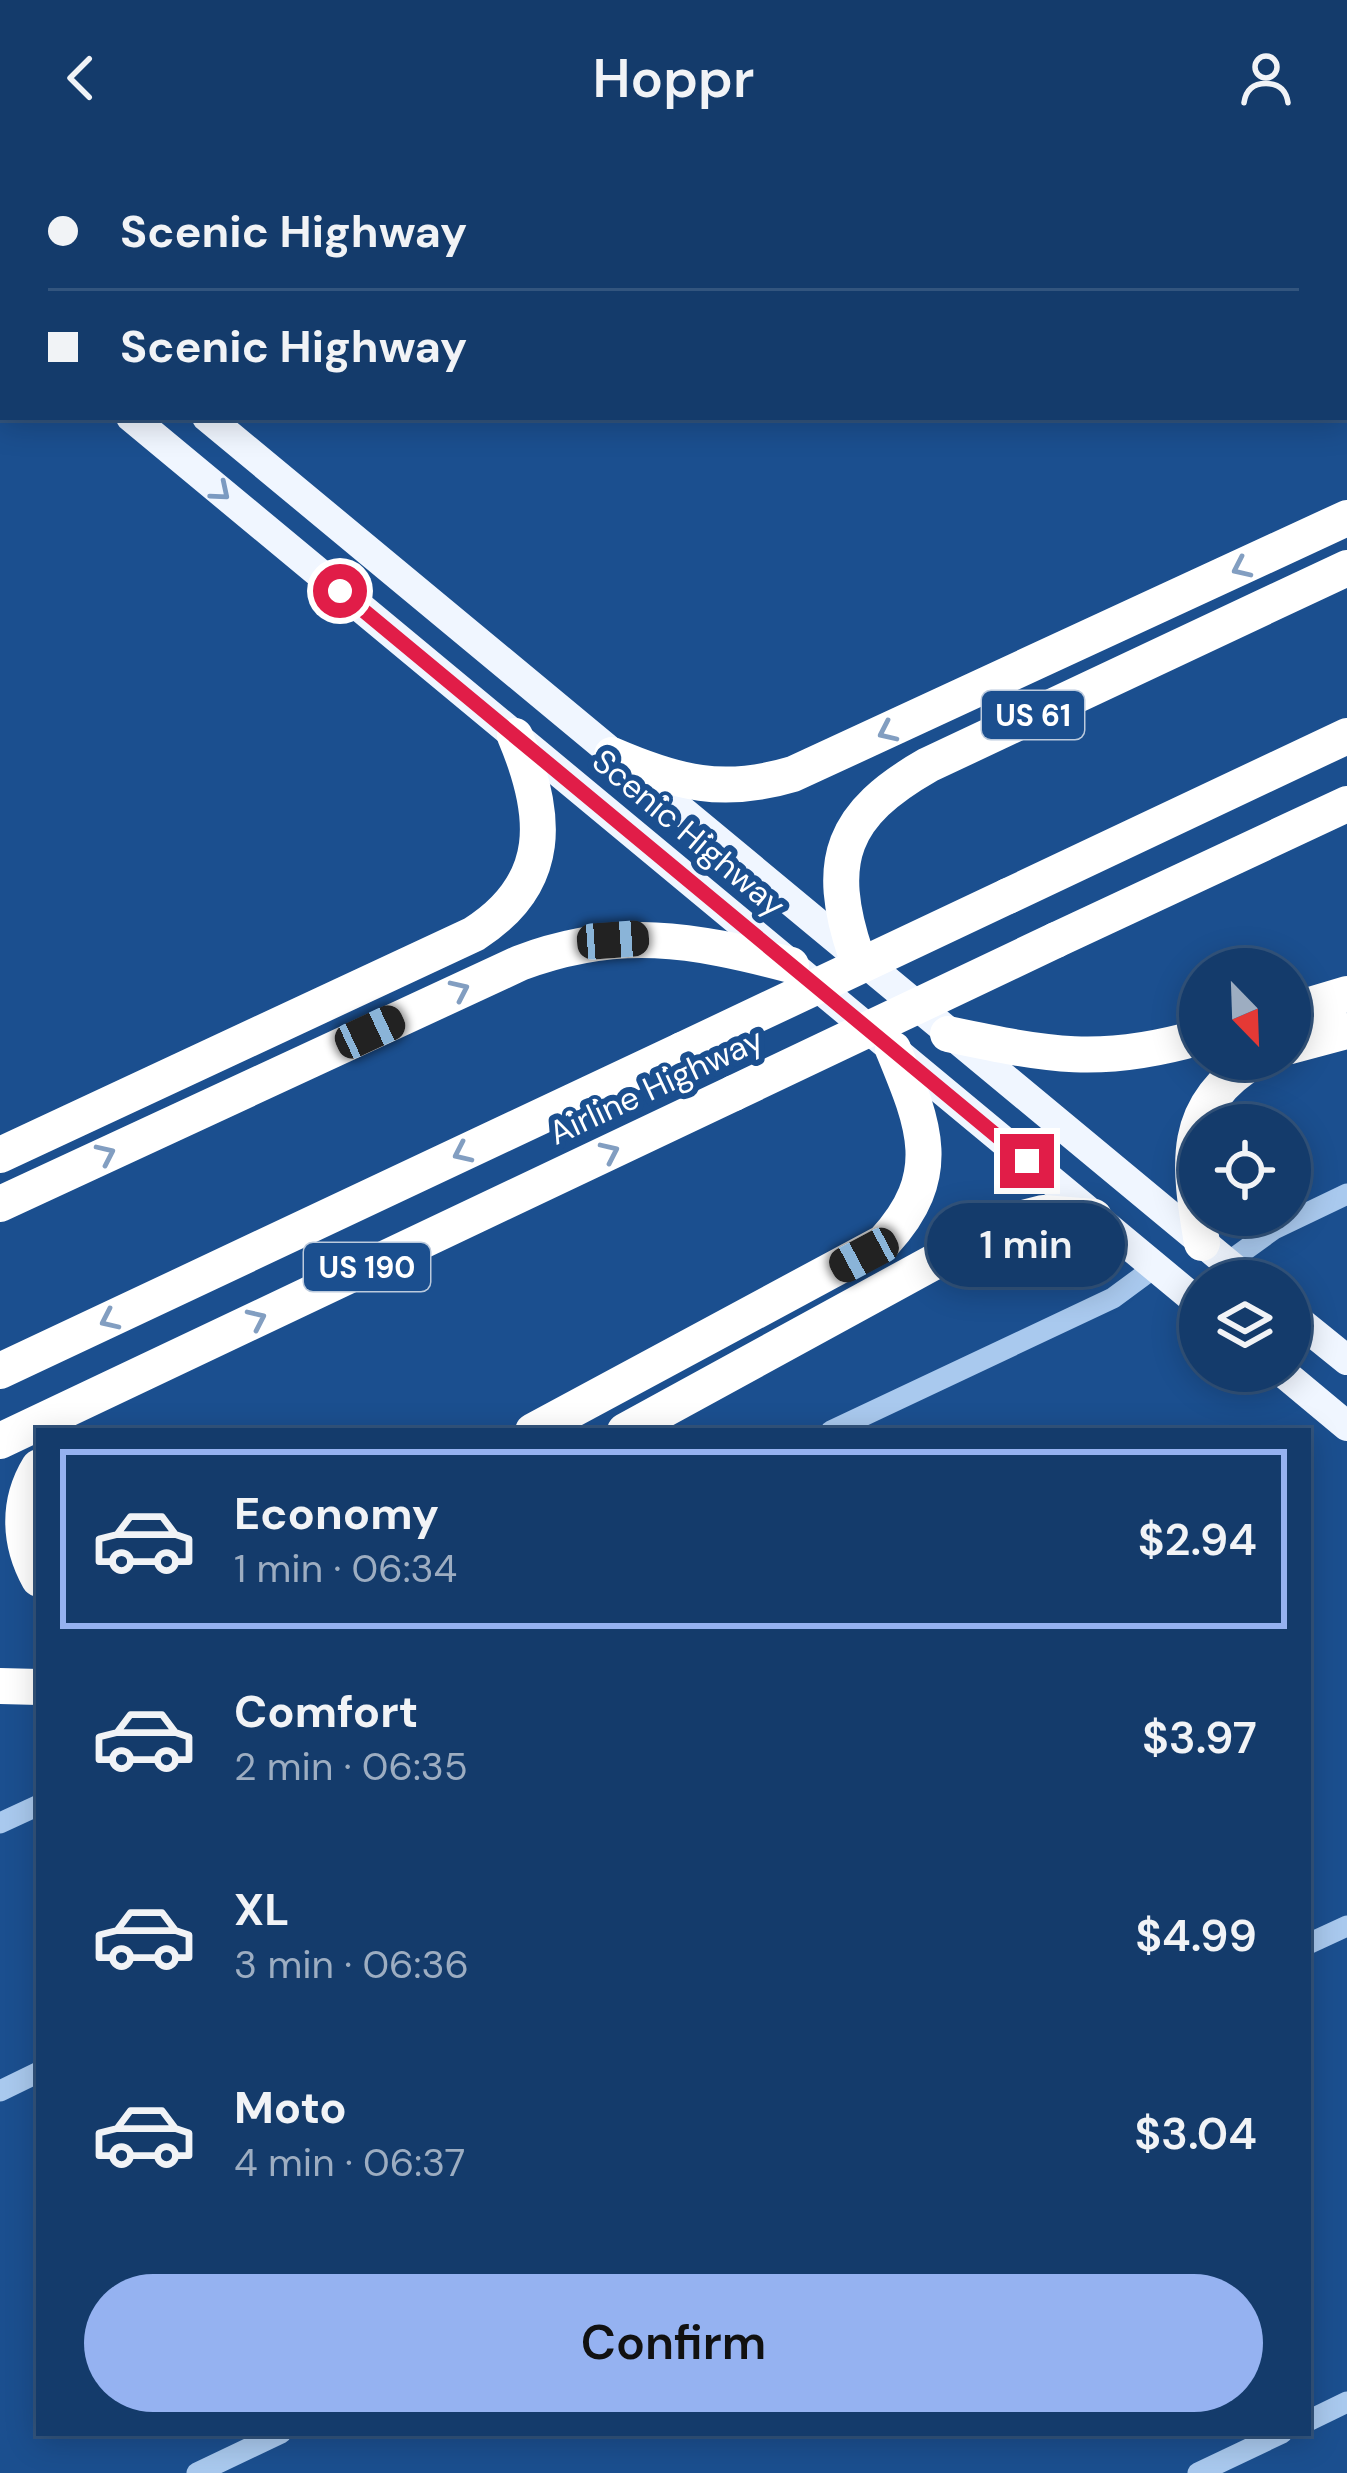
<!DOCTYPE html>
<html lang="en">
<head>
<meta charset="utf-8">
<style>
	:root { --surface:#143b6b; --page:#1d4271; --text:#f1f3f6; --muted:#9dadc1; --line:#33557e; --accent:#95b2f1 }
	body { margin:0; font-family:"DM Sans",sans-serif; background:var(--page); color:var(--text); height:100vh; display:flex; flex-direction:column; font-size:45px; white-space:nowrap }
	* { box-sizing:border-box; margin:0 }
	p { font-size:39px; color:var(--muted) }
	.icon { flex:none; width:66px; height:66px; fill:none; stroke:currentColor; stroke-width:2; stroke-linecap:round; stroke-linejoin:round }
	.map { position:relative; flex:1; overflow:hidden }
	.side { position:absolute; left:36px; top:1272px; width:1275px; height:1008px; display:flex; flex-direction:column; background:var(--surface); border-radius:0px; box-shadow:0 6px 30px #0003,0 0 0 3px var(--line) }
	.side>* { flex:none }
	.top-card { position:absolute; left:0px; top:0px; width:1347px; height:264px; box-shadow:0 6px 30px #0003,0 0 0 3px var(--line); display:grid; align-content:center; height:264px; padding:0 48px; background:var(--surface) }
	.needle { width:78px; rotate:157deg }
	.buttons { position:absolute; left:1179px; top:792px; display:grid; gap:24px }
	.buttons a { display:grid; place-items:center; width:132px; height:132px; border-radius:50%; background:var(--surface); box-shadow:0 6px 30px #0003,0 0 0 3px var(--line); font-size:60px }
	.end { position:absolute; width:54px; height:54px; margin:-27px; border:15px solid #e11d48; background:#fff; box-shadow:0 0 0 6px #fff }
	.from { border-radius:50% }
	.bubble { position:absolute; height:84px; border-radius:42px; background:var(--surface); box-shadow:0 6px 30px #0003,0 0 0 3px var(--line); font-size:39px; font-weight:600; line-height:84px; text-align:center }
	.car { position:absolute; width:36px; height:72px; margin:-36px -18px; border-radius:15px; box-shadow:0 0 9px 3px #0007; background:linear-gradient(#222 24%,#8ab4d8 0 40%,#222 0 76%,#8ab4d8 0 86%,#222 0) }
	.top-card b { display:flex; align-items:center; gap:42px; height:114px; font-size:45px }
	.top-card b+b { border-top:3px solid var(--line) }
	.top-card i { width:30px; height:30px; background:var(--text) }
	ul { padding:21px 0 0; list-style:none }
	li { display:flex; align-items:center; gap:36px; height:180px; margin:0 24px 18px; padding:0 24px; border:6px solid transparent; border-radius:0px }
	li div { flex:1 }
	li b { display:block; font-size:45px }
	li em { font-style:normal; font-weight:600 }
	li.current { border-color:var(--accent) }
	li>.icon { width:108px; height:108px; stroke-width:1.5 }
	.cta { display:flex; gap:24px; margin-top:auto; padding:24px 48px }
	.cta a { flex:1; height:138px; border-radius:72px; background:var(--accent); color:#111; font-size:48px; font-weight:600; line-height:138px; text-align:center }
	header { display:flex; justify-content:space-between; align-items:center; height:156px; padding:0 48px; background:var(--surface); font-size:54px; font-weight:600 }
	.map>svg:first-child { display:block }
</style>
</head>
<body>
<header><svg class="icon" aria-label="back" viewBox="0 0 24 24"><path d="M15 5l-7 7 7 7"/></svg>Hoppr<svg class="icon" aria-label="person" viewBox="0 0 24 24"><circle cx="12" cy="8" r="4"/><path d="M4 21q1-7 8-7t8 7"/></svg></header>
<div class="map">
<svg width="1347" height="2317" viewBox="0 0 1347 2317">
	<rect width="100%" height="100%" fill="#1b4f8f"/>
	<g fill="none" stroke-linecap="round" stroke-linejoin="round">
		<path stroke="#a9c9ee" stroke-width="21" d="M170 0 172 3
			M363 3 369 0
			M0 179 3 177
			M1227 1107 1274 1073 1347 1038
			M831 1275 1113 1142 1155 1111
			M0 1667 39 1649
			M1308 1788 1347 1770
			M0 1935 39 1916
			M1308 2265 1347 2246
			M197 2317 281 2277
			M1198 2317 1282 2277"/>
		<path stroke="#f0f6ff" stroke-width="30" d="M0 80 3 83
			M0 148 3 151
			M131 261 1200 1148
			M207 261 1249 1125
			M1290 1158 1347 1204
			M1281 1215 1347 1270"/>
		<path stroke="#fff" stroke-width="36" d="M612 599C677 627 723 639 793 618L1347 362
			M1008 740 1347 580
			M1056 784 1347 648
			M856 799C824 704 842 658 928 609L1347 412
			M1290 855 1347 838
			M948 878C1048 899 1100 910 1200 881
			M1290 890 1347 875
			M0 999 474 778C554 727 548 658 515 580
			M0 1048 520 807C619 770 692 783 791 809
			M1202 1087C1189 1009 1179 949 1257 903
			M0 1215 682 894
			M533 1275 884 1086C946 1019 924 968 893 893
			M625 1275 1007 1066 1043 1057 1094 1061
			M0 1285 734 937
			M39 1311C17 1347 19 1387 39 1423
			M0 1530 39 1531"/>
		<path stroke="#fff" stroke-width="36" d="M682 894 1008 740
			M734 937 1056 784"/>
	</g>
	<defs><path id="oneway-chevron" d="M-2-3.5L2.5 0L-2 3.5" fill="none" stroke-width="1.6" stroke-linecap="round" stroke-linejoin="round" transform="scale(3)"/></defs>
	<use stroke="#7b9ac1" href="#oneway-chevron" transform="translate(221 336) rotate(40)"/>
	<g stroke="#829ec1">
		<use href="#oneway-chevron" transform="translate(1241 412) rotate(155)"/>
		<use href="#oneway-chevron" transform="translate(887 576) rotate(155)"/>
		<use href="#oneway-chevron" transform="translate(460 834) rotate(-25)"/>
		<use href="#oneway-chevron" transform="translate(610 996) rotate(-25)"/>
		<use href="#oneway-chevron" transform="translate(462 997) rotate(155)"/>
		<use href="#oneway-chevron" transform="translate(106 998) rotate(-25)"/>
		<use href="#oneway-chevron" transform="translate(257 1163) rotate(-25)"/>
		<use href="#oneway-chevron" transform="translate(109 1164) rotate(155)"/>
	</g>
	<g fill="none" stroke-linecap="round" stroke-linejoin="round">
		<path stroke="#e11d48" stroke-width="15" d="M340 435 1027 1005"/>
	</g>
	<g text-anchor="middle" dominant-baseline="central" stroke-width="12" stroke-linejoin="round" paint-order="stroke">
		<g fill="#1b4f8f" stroke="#bbcadd" stroke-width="3">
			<rect x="982" y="535" width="102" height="48" rx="9"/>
			<rect x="304" y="1087" width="126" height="48" rx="9"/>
		</g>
		<g font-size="30" font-weight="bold" fill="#fff">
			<text x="1033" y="559">US 61</text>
			<text x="367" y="1111">US 190</text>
		</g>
		<g font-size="33" fill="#fff" stroke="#1b4f8f">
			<text transform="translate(689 677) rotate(40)">Scenic Highway</text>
			<text transform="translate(656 930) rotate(-25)">Airline Highway</text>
		</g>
	</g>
</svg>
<div class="buttons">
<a><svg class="needle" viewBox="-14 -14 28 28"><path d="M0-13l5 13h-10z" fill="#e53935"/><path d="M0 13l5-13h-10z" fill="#9dadc1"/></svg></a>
<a><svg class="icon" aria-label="locate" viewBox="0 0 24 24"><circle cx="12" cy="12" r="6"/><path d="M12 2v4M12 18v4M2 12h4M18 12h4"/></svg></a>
<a><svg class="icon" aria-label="layers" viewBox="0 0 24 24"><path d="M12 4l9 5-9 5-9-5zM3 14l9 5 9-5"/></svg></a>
</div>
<i class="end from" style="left:340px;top:435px"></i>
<i class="end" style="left:1027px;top:1005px"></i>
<div class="bubble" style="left:927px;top:1047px;width:198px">1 min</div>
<i class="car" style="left:613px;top:784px;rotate:86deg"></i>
<i class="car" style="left:370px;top:876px;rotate:65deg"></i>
<i class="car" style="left:864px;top:1099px;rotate:242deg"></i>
<div class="top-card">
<b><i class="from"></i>Scenic Highway</b>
<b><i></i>Scenic Highway</b>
</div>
<section class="side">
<ul>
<li class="current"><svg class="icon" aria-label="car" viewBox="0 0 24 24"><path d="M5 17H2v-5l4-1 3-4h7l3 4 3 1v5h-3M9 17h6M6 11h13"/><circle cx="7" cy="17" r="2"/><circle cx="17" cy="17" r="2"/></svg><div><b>Economy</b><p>1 min · 06:34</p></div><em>$2.94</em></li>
<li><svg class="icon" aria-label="car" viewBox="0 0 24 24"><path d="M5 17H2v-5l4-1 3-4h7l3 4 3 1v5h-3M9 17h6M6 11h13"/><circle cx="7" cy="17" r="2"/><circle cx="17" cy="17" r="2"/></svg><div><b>Comfort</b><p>2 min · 06:35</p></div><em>$3.97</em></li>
<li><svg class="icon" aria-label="car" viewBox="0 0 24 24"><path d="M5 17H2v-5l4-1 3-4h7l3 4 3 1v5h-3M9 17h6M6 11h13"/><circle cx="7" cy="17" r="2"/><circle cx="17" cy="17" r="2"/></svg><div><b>XL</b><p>3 min · 06:36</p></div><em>$4.99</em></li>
<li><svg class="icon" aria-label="car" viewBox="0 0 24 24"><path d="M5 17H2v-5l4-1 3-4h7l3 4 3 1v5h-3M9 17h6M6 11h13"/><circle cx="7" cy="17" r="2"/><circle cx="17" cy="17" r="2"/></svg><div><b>Moto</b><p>4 min · 06:37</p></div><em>$3.04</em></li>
</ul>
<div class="cta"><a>Confirm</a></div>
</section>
</div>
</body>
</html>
